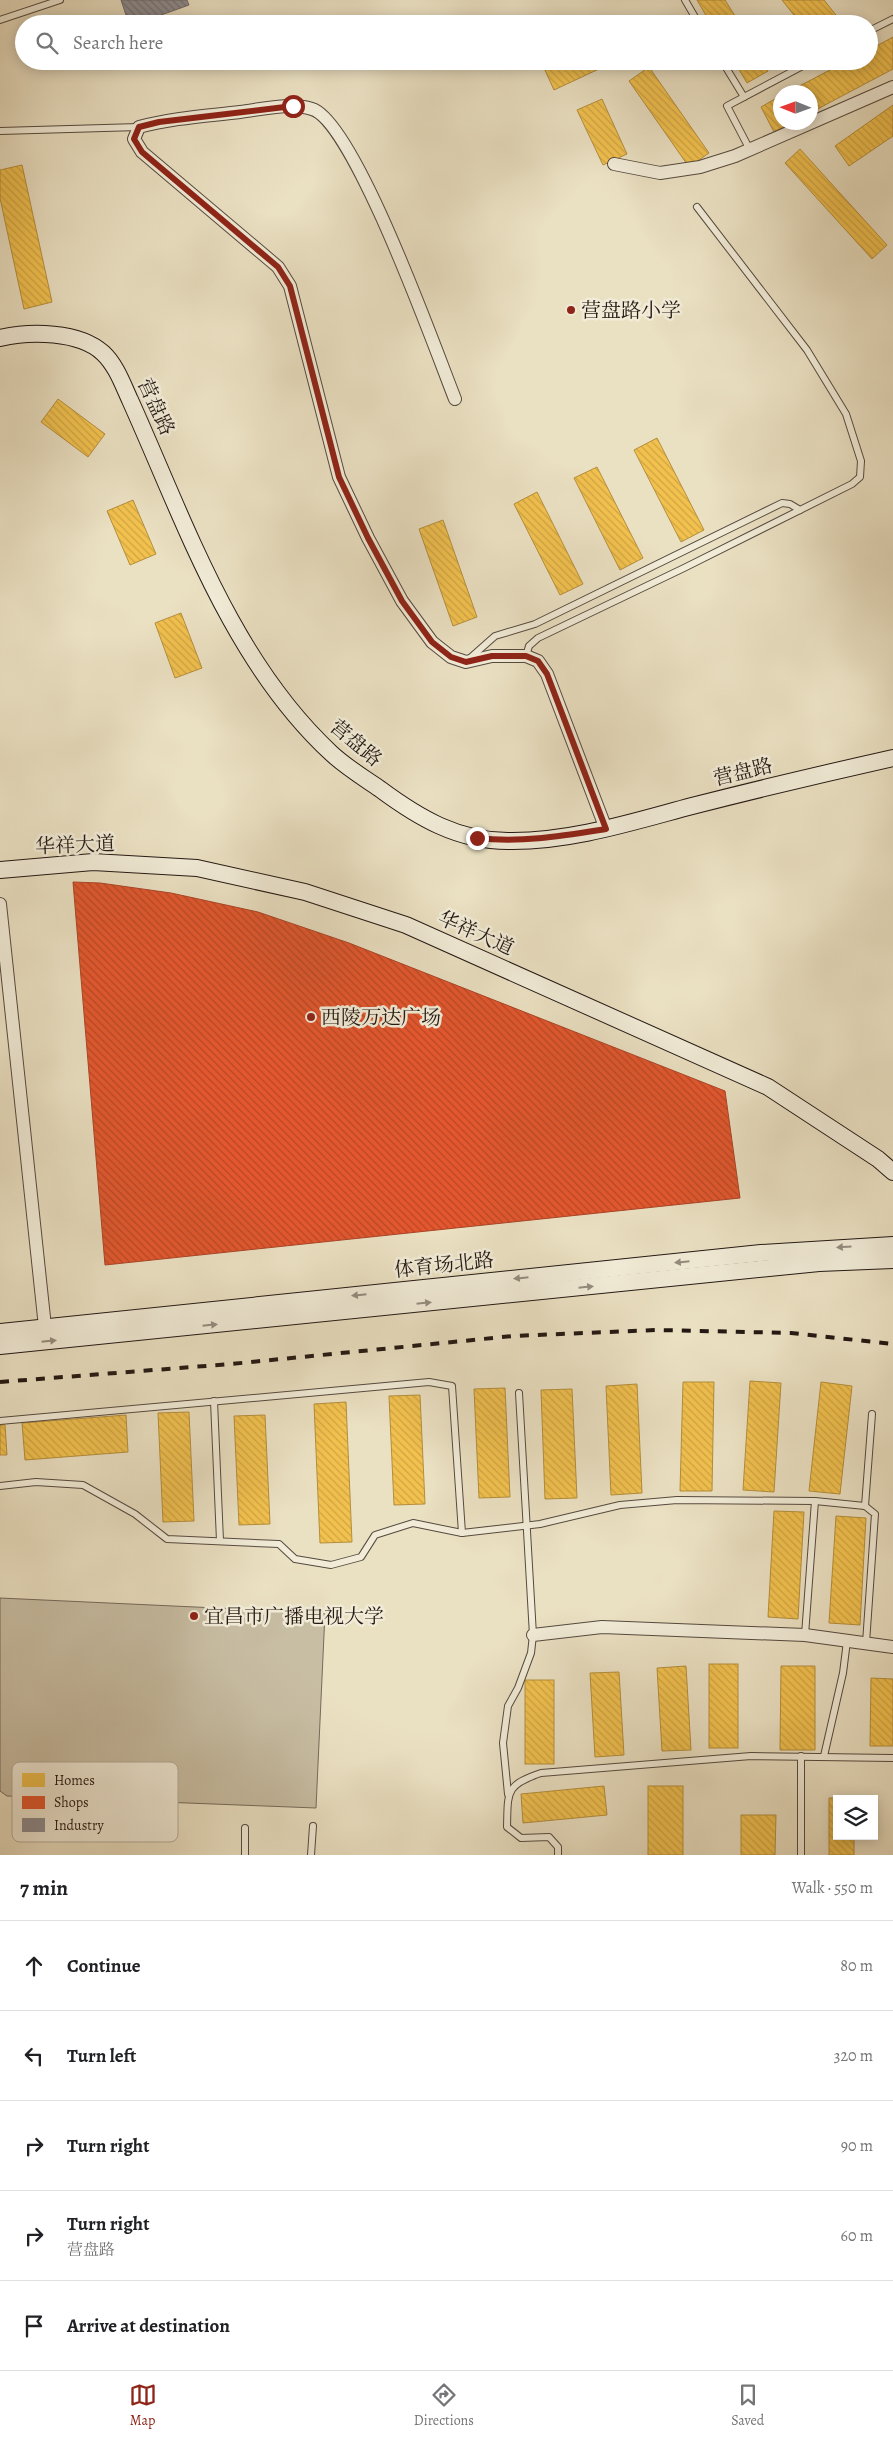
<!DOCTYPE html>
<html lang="en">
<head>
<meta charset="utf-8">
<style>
	:root { --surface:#fff; --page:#f6f6f6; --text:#202124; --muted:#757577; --line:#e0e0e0; --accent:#8f2418 }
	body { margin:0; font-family:Alegreya,"Noto Serif SC",serif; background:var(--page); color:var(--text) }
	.controls { position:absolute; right:15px; bottom:15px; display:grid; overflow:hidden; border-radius:0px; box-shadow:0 2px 12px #0003 }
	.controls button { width:45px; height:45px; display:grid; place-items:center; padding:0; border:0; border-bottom:1px solid var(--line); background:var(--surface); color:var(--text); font:25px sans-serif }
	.compass { position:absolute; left:773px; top:85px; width:45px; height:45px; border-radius:50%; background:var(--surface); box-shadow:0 2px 12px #0003; rotate:271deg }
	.stop { position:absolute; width:15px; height:15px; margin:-11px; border:4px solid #8f2418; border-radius:50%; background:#fff }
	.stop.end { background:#8f2418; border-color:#fff; box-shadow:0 1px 5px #0008 }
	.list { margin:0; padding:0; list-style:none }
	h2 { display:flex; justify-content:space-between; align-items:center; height:65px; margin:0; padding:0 20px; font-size:21px }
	h2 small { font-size:16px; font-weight:400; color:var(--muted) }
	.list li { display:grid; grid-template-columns:32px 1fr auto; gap:15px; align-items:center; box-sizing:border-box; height:90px; padding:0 20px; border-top:1px solid var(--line) }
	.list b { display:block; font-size:19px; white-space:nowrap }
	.list p { margin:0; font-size:16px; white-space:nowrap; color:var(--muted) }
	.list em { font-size:16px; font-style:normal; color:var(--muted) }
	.icon { flex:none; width:28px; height:28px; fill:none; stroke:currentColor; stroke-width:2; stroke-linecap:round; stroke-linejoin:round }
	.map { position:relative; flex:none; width:893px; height:1855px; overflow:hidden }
	.search { position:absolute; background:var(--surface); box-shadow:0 2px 12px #0003; left:15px; right:15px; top:15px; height:55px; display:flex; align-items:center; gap:12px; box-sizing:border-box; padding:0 18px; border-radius:28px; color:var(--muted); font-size:19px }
	.sheet { height:515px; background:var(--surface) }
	nav { display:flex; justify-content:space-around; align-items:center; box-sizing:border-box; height:70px; border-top:1px solid var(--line); background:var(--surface); font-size:14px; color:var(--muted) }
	nav a { display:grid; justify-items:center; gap:2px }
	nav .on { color:var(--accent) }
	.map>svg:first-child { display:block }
</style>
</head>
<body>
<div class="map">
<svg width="893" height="1855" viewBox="0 0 893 1855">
	<defs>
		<pattern id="homes-back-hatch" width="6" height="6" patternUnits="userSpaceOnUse" patternTransform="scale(1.25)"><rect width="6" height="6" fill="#f2c14e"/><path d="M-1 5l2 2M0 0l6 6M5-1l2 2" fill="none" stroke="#cfa543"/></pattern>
		<pattern id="shops-back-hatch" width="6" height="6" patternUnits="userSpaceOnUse" patternTransform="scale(1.25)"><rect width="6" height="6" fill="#e4572e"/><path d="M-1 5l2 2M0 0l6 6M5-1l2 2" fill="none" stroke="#b84726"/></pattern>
		<pattern id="industry-back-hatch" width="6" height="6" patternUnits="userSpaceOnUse" patternTransform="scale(1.25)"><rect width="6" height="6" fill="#8d8d92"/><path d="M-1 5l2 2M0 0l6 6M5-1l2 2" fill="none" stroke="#737276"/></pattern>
	</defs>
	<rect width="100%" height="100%" fill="#eae0c2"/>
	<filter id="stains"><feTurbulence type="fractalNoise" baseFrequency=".004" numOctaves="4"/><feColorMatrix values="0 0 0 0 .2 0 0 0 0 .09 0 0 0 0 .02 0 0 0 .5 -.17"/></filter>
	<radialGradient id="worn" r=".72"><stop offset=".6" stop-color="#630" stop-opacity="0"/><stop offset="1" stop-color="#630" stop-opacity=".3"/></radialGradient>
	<polygon fill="#c8bea4" stroke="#766b5c" points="0,1598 325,1613 316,1808 7,1796 0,1791"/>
	<g fill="url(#homes-back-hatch)" stroke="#b48e3c">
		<polygon points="697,0 725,0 740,24 711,24"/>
		<polygon points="782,0 824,0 843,24 801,24"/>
		<polygon points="893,37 893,69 810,113 810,92 788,92 847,61 869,61 869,50"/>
		<polygon points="558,61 616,61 554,90 544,68"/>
		<polygon points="734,61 762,61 768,71 747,83"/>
		<polygon points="649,67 709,153 689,167 629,81"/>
		<polygon points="780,96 780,122 792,122 774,132 761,107"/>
		<polygon points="602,99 627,154 603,165 577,110"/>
		<polygon points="893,105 893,136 849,166 835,146"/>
		<polygon points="800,149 887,245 872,259 785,163"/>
		<polygon points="22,165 52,302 24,309 0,198 0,170"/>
		<polygon points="58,399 105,434 88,457 41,422"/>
		<polygon points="657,438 704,530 681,542 634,450"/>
		<polygon points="597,467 643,558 620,570 574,478"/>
		<polygon points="537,492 583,584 560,595 514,504"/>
		<polygon points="133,500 156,554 130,565 107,511"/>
		<polygon points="443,520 477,617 453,626 419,529"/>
		<polygon points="181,613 202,668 175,678 155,623"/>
		<polygon points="750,1381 781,1383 774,1492 743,1490"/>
		<polygon points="683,1382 714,1382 712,1491 680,1491"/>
		<polygon points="821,1382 852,1386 840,1494 809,1491"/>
		<polygon points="637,1384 642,1493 611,1495 606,1386"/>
		<polygon points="505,1388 510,1497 479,1498 474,1389"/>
		<polygon points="572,1389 577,1498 545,1499 541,1390"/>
		<polygon points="420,1395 425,1504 394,1505 389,1396"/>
		<polygon points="346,1402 352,1542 320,1543 314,1404"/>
		<polygon points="189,1412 194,1521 163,1522 158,1413"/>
		<polygon points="126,1415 128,1452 25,1460 22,1423"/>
		<polygon points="265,1415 270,1524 239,1525 234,1416"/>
		<polygon points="0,1425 5,1425 7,1455 0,1455"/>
		<polygon points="774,1511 804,1512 798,1619 768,1617"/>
		<polygon points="836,1516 866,1518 860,1625 829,1623"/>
		<rect x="709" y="1664" width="29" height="84"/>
		<polygon points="686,1666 691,1750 662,1751 657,1668"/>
		<polygon points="781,1666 815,1666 815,1750 780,1750"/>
		<polygon points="619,1672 624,1755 595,1757 590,1673"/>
		<polygon points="871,1678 893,1679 893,1746 870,1746"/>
		<rect x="525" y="1680" width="29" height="84"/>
		<polygon points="604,1786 607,1815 523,1823 521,1794"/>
		<rect x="648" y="1786" width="35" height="69"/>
		<polygon points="829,1798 853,1798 837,1799 837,1836 854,1836 854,1855 829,1855"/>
		<polygon points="741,1815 776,1815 775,1855 741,1855"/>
	</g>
	<polygon fill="url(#shops-back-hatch)" stroke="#aa4426" points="73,882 100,883 171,893 258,912 349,943 725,1091 740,1198 105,1265"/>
	<polygon fill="url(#industry-back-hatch)" stroke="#6d6a6c" points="121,0 187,0 189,5 136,24 129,24"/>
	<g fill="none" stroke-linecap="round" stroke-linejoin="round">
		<defs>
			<g id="lane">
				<polyline points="685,0 699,24"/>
				<polyline points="0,20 60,0"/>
				<polyline points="869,31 893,19"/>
				<polyline points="722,61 744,97"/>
				<polyline points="0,131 139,127"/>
				<polyline points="750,150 727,106 812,61"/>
				<polyline points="526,656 529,646 538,638 684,568 852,484 860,477 861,461 846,414 807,350 697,207"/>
				<polyline points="469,659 495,636 535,624 782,503 790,504 800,510"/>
				<polyline points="214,1401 220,1541"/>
				<polyline points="0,1421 429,1382 452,1386 462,1533"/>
				<polyline points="0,1486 36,1482 83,1485 135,1514 167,1539 279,1544 295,1559 331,1565 361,1557 375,1535 413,1523 462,1533 540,1524 620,1505 677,1500 815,1501 865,1506 875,1514 866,1643"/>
				<polyline points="865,1506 872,1414"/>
				<polyline points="805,1635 815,1501"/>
				<polyline points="824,1756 843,1673 847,1641"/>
				<polyline points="508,1794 503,1743 508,1706 518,1688 531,1653 533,1635 519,1393"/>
				<polyline points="245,1855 245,1828"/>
				<polyline points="311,1855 313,1826"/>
				<path d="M 558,1855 L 558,1847 L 549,1837 L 521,1838 L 507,1827 C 508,1792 505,1785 541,1773 L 751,1756 L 893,1758"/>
				<polyline points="801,1855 801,1756"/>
			</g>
			<g id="street">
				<polyline points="614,164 660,173 700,167 735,156 893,87"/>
				<path d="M 455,399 C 436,351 354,121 312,109 C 290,102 263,109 240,112 C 206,116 172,118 139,127 L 134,139 L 142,152 L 278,267 L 290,286 L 339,477 L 368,538 L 402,601 L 432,642 L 451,657 L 466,662 L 492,656 L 526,656 L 538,661 L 547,674 L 606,829"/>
				<polyline points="0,904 45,1327"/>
				<polyline points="533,1635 602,1627 805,1635 893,1647"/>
			</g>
			<g id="secondary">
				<path d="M 0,338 C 30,331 79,331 103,353 C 116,365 123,385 130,400 C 185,522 231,660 331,753 C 346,767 364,778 380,789 C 419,818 458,841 508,841 C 570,842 632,822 692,806 C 759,789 826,773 893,758"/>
				<polyline points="0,870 93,862 197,868 305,892 406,925 768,1087 878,1159 893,1172"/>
				<polyline points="0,1332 761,1253 893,1245"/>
				<polyline points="0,1346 819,1263 893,1260"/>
			</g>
		</defs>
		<use href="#lane" stroke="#554a3f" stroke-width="8"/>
		<use href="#street" stroke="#554a3f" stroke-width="14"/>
		<use href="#secondary" stroke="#231813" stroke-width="18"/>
		<use href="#lane" stroke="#f1ebd7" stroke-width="6"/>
		<use href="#street" stroke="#f1ebd7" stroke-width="12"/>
		<use href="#secondary" stroke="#f1ebd7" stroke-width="16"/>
		<polyline stroke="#231813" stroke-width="4" stroke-dasharray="9 9" stroke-linecap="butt" points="0,1382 231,1364 513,1336 656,1330 791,1333 893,1344"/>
	</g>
	<defs><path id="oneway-solid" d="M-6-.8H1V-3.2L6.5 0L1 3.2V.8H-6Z" transform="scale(1.25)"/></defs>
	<g fill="#948c7f">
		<use href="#oneway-solid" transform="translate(844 1247) rotate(177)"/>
		<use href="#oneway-solid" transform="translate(682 1262) rotate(174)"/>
		<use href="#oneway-solid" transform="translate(521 1278) rotate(174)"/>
		<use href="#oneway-solid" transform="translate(586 1287) rotate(-6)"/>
		<use href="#oneway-solid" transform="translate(359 1295) rotate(174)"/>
		<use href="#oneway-solid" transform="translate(424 1303) rotate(-6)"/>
		<use href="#oneway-solid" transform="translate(210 1325) rotate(-6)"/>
		<use href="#oneway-solid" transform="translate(49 1341) rotate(-6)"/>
	</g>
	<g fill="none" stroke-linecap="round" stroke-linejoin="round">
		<path stroke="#8f2418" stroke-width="6" d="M 293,106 L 159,122 L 139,127 L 134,139 L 142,152 L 278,267 L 290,286 L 339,477 L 368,538 L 402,601 L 432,642 L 451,657 L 466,662 L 492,656 L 526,656 L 538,661 L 547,674 L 606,829 C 562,836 522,843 477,838"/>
	</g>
	<g fill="#8f2418" stroke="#f1ebd7" stroke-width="2">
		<circle cx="571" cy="310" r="5"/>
		<circle cx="311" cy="1017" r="5"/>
		<circle cx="194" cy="1616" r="5"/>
	</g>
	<g text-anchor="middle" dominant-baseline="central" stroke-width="5" stroke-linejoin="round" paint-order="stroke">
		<g font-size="20" fill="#231813" stroke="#f1ebd7" text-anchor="start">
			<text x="581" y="310">营盘路小学</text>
			<text x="321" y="1017">西陵万达广场</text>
			<text x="204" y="1616">宜昌市广播电视大学</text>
		</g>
		<g font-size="20" fill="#231813" stroke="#f1ebd7">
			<text transform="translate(156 407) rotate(65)">营盘路</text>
			<text transform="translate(356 743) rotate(40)">营盘路</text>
			<text transform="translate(743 772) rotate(-14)">营盘路</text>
			<text transform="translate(75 845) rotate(-2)">华祥大道</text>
			<text transform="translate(476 933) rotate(24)">华祥大道</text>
			<text transform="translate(444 1265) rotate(-6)">体育场北路</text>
		</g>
	</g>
	<rect x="12" y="1762" width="166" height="80" rx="8" fill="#f1ebd7" stroke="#b3ac9c" stroke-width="1"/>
	<rect x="22" y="1773" width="23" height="14" fill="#f2c14e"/>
	<rect x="22" y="1796" width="23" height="13" fill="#e4572e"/>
	<rect x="22" y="1818" width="23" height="14" fill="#8d8d92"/>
	<g font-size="14" fill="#231813">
		<text x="54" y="1785">Homes</text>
		<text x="54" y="1807">Shops</text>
		<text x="54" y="1830">Industry</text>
	</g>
	<rect width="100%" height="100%" filter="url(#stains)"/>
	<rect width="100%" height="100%" fill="url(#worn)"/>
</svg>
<div class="controls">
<button><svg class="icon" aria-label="layers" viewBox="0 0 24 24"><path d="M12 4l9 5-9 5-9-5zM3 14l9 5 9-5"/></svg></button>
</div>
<svg class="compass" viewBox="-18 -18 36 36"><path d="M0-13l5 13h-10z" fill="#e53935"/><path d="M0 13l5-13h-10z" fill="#757577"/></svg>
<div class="stop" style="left:293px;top:106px"></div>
<div class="stop end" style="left:477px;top:838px"></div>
<div class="search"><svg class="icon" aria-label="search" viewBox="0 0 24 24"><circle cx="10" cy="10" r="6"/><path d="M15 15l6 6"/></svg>Search here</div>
</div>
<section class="sheet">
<h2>7 min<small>Walk · 550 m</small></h2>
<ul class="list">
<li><svg class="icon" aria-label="ahead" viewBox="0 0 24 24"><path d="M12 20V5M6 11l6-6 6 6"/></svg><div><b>Continue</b></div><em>80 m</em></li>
<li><svg class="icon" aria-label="left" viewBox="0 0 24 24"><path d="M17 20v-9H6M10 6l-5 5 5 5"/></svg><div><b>Turn left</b></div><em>320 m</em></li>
<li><svg class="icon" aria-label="right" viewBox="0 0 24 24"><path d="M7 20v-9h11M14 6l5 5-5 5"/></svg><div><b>Turn right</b></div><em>90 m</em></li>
<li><svg class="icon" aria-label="right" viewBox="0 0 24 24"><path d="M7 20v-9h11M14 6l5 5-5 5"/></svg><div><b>Turn right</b><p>营盘路</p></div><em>60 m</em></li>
<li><svg class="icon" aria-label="arrive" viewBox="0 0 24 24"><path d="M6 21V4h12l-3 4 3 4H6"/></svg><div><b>Arrive at destination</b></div></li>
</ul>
</section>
<nav>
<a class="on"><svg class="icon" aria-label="map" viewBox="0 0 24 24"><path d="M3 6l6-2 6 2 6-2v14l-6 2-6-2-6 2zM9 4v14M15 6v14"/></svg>Map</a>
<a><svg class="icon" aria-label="directions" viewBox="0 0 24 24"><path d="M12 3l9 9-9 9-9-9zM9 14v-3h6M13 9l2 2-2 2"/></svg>Directions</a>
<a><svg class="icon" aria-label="saved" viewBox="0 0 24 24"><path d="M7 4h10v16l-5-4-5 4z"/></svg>Saved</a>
</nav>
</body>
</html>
